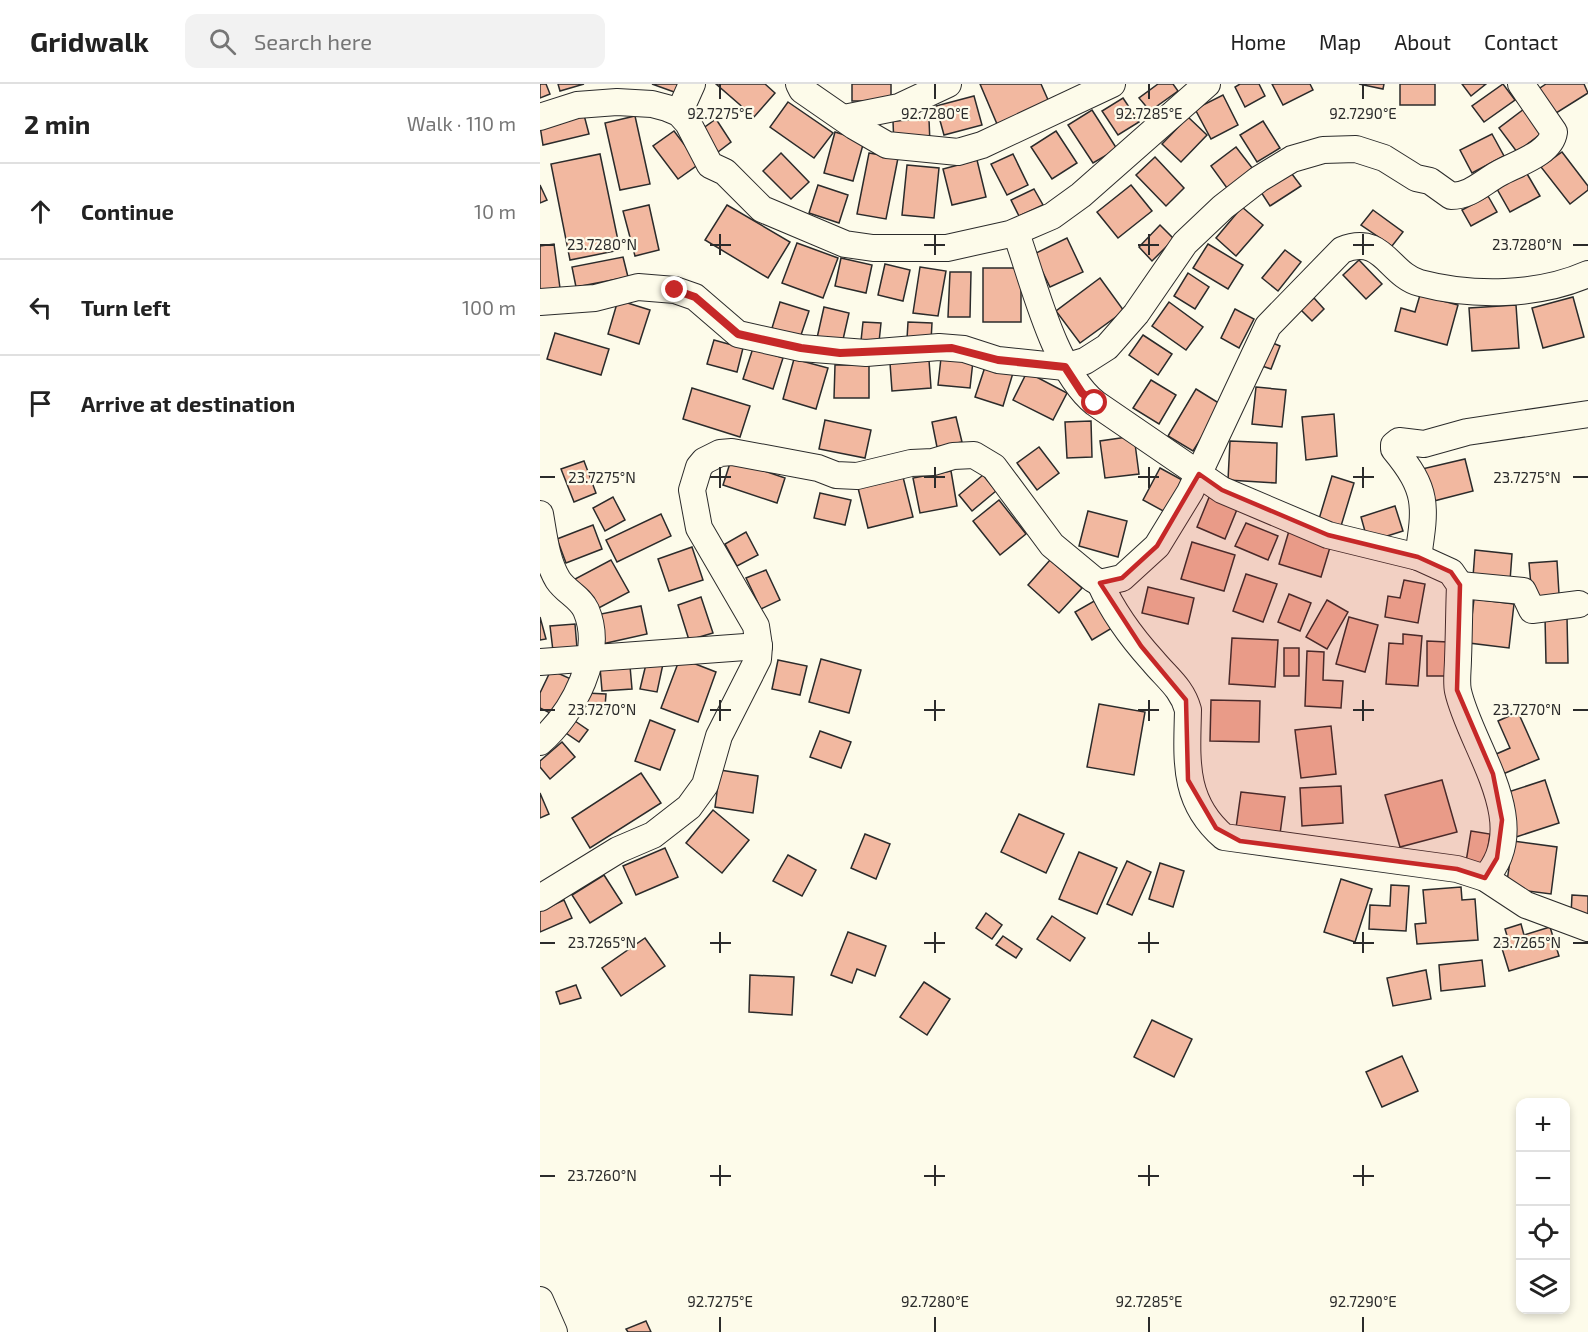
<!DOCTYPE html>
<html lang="en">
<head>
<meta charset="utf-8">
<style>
	:root { --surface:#fff; --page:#f2f2f2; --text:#222; --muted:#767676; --line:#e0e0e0 }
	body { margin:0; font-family:"Exo 2",sans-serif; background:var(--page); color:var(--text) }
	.controls { position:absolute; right:18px; bottom:18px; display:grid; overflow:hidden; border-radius:12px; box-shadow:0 3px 9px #0003 }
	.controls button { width:54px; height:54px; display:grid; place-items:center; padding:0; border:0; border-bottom:2px solid var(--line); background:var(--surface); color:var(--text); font:30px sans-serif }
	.stop { position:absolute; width:18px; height:18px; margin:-14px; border:4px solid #c62828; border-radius:50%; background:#fff }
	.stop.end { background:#c62828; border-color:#fff; box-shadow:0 2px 6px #0008 }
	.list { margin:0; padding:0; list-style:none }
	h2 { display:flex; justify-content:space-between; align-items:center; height:78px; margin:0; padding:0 24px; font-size:26px }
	h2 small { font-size:20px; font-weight:400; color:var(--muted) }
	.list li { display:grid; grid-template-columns:39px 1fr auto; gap:18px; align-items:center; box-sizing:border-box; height:96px; padding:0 24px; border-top:2px solid var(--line) }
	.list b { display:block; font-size:22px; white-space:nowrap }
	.list em { font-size:20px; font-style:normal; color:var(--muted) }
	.icon { flex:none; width:33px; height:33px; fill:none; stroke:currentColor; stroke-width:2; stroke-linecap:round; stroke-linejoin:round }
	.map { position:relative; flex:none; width:1048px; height:1248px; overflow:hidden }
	header { display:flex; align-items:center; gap:36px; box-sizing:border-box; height:84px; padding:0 30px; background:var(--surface); border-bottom:2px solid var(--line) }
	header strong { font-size:28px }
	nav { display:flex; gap:33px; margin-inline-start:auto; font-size:21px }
	.search { width:420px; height:54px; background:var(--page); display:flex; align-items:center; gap:15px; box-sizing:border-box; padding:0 21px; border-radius:12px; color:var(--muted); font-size:22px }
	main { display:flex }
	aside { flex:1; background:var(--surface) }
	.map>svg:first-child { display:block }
</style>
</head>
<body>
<header>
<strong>Gridwalk</strong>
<div class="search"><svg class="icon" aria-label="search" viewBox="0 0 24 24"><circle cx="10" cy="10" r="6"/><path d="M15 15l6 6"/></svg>Search here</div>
<nav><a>Home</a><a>Map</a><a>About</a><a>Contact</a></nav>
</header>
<main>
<aside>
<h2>2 min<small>Walk · 110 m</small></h2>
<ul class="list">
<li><svg class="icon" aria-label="ahead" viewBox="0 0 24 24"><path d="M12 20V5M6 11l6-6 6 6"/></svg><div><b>Continue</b></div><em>10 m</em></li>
<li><svg class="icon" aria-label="left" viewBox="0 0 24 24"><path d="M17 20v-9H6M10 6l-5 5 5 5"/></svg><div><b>Turn left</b></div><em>100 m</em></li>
<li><svg class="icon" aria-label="arrive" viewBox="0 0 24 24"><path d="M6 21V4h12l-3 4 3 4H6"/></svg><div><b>Arrive at destination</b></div></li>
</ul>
</aside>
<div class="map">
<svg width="1048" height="1248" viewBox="0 0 1048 1248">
	<rect width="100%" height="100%" fill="#fdfbea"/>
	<g fill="#f2b8a0" stroke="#2b2b2b" stroke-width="1.5">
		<polygon points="0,0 6,0 10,10 0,14"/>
		<polygon points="18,0 44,0 20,7"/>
		<polygon points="112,0 140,0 137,9"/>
		<polygon points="176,0 225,0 235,9 214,33"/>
		<rect x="312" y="0" width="39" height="17"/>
		<polygon points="440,0 501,0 509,18 457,40"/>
		<polygon points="618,0 633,0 638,7 610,27 599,14"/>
		<polygon points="700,0 719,0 725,12 705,23 695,3"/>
		<polygon points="732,0 770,0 773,6 743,21"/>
		<polygon points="819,0 844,0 843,5"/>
		<rect x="860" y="0" width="35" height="21"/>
		<polygon points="922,0 946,0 931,12"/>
		<polygon points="963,0 975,16 944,38 932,22"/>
		<polygon points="1006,0 1044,0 1048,9 1013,31 997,6"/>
		<polygon points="683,11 698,41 671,55 655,25"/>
		<polygon points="434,12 442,41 404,51 396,22"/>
		<polygon points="583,14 599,38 578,51 562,27"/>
		<polygon points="248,18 293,49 274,74 230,43"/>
		<polygon points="984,25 1002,49 977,68 959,44"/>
		<polygon points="552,26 577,65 553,79 528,41"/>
		<polygon points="44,31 49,50 3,61 0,42"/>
		<polygon points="95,32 110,100 80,106 65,39"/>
		<polygon points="648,33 667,51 641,78 622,60"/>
		<polygon points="176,35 191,58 178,68 162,45"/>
		<polygon points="389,35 390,60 354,62 353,37"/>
		<polygon points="723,37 740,64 717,78 700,51"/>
		<polygon points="134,47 159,80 138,95 113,62"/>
		<polygon points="516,47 537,79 512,95 491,63"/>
		<polygon points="295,48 324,57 313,97 284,89"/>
		<polygon points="952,50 964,72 932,89 920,66"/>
		<polygon points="696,63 713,85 687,104 671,82"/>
		<polygon points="1022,68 1048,102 1048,106 1030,120 1001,83"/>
		<polygon points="241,69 269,98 251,115 223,87"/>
		<polygon points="329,69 358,74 346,135 317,130"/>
		<polygon points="60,70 80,166 30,176 11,80"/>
		<polygon points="473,70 488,101 467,111 451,80"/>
		<polygon points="615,73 644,104 626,122 596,91"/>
		<polygon points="437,76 446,113 412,121 403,85"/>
		<polygon points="367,81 399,84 394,134 362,131"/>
		<polygon points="749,86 761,102 730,122 719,105"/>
		<polygon points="986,88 1000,112 970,128 957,105"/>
		<polygon points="0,101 7,116 0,119"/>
		<polygon points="278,101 308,111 299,139 269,129"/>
		<polygon points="591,101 612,127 578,154 557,128"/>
		<polygon points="494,105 503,121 479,132 471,116"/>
		<polygon points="948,112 957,128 931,142 922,126"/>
		<polygon points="109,121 119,166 95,172 83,127"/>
		<polygon points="187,121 250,158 228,194 165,156"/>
		<polygon points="702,123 723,141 696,172 676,154"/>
		<polygon points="833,126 863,148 852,162 821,141"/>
		<polygon points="620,141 634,155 612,177 599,163"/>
		<polygon points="527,154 543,188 510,203 494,170"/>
		<polygon points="257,159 298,174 283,214 242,199"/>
		<polygon points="14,160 20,204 0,207 0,162"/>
		<polygon points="668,160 703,181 688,205 653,184"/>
		<polygon points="745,166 761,178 738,207 722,194"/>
		<polygon points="83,173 88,193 36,203 32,183"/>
		<polygon points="301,174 332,181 326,209 295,202"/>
		<polygon points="819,176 842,200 826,215 803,191"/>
		<polygon points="345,180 370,186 363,217 338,211"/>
		<polygon points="380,183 406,187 398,232 373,229"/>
		<rect x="443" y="184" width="38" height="54"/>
		<polygon points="410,188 431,188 430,233 408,233"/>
		<polygon points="648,189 669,203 655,225 634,212"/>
		<polygon points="560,194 584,227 540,259 516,227"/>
		<polygon points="880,211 918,221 907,261 855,247 861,224 875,228"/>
		<polygon points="1033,213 1044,253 1003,264 992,224"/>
		<polygon points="774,214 784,225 772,237 761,226"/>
		<polygon points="78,216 110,226 99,260 68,250"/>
		<polygon points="240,218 269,227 260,254 232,244"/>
		<polygon points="629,218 663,243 646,266 612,242"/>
		<polygon points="976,221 979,264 932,267 929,224"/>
		<polygon points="284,223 309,229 302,260 277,254"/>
		<polygon points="695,225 714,235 699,264 681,254"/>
		<polygon points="323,238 341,239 339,258 321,257"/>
		<polygon points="368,238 392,239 391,257 367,255"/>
		<polygon points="15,249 69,265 61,291 7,275"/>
		<polygon points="603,251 632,270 618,291 589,271"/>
		<polygon points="174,256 203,264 197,288 167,280"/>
		<polygon points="728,257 740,262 731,285 719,281"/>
		<polygon points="213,264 243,274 233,305 203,295"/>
		<polygon points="401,274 433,277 430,304 398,301"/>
		<polygon points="254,275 288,284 276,325 243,315"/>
		<polygon points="389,276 391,304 352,307 350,279"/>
		<polygon points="446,280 473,289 463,322 435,313"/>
		<polygon points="295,281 329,281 329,314 294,314"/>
		<polygon points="487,288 527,309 513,336 473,316"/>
		<polygon points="611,296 636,311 619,340 593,324"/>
		<polygon points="716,303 746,306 742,343 712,340"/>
		<polygon points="152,304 210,322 200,353 143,335"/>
		<polygon points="656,305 682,321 653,367 628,352"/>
		<polygon points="794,330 797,372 766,376 762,333"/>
		<polygon points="416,333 422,358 397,363 392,338"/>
		<polygon points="285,336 331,346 325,374 279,365"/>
		<polygon points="551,337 552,373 527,374 525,338"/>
		<polygon points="594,352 599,390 565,394 560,357"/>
		<polygon points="690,357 737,359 736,399 688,396"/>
		<polygon points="499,363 519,389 497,406 477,379"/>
		<polygon points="925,375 933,407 890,418 882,385"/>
		<polygon points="191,376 245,394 237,419 183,401"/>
		<polygon points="44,377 56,409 34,418 21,385"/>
		<polygon points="620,384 644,397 627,429 603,416"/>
		<polygon points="411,387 417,422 380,429 373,394"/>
		<polygon points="443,391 456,407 432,427 419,411"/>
		<polygon points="792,392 814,399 801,442 779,435"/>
		<polygon points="363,393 373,433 328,444 318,404"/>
		<polygon points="280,409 311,416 305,441 274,434"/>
		<polygon points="670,411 698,423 685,455 657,443"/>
		<polygon points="73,413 85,436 65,447 53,424"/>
		<polygon points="459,416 486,450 460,471 433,437"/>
		<polygon points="855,422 863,447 828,458 821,433"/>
		<polygon points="548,427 587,437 578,473 539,462"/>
		<polygon points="121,430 131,452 77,478 66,456"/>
		<polygon points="706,439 738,452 728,476 695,462"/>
		<polygon points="53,441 62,465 26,479 17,455"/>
		<polygon points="749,447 791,460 781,493 739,480"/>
		<polygon points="206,448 218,471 197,482 185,460"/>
		<polygon points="652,458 695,471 684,507 641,495"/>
		<polygon points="152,463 163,496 129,507 118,475"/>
		<polygon points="935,466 972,470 970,497 933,493"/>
		<polygon points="71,476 89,508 53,527 35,495"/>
		<polygon points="510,476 542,504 519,529 488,501"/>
		<polygon points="1017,477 1019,510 992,513 989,479"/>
		<polygon points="226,486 240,516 221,525 206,494"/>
		<polygon points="706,490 737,500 723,538 693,527"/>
		<polygon points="864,496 885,500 878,539 845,533 848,512 860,514"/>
		<polygon points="608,503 654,514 648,540 602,529"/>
		<polygon points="749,510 771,519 760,547 738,538"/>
		<polygon points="161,513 173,549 149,556 138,521"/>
		<polygon points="934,515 974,520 969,564 929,559"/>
		<polygon points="556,516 572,544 552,556 535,528"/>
		<polygon points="787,516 808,528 787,565 766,553"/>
		<polygon points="101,522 107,550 62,560 56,531"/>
		<polygon points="0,533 6,555 0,556"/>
		<polygon points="809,533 838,541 825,588 796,580"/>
		<polygon points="1005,533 1027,533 1028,579 1006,579"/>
		<polygon points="35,540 37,564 13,567 10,542"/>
		<polygon points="863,550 882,552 878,602 846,600 849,559 863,560"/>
		<polygon points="692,554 738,556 735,603 689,600"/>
		<polygon points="887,557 908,558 908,592 887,592"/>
		<rect x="744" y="564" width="15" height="28"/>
		<polygon points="767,567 784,568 783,596 803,597 801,624 765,622"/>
		<polygon points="140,574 176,588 158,638 121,624"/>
		<polygon points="281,575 321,586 309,629 269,618"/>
		<polygon points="107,576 123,580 117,608 100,605"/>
		<polygon points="238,576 267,582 260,611 232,605"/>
		<polygon points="90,582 92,605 62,607 60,583"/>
		<polygon points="11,586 31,595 14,631 0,624 0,609"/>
		<polygon points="46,609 66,610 65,623 45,622"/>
		<polygon points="671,616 720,617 719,658 670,657"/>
		<polygon points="559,620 605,628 594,691 547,683"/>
		<polygon points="978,628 999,675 963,690 954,671 970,664 958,637"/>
		<polygon points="32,635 48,646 39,658 23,647"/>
		<polygon points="110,636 135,646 120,686 95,677"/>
		<polygon points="791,642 796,690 761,694 755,646"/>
		<polygon points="280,647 311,658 301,684 270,673"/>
		<polygon points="22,658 35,673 10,695 0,683 0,677"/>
		<polygon points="180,686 218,692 213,729 175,723"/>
		<polygon points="101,689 121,719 50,764 32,734"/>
		<polygon points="902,696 917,748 860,763 845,711"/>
		<polygon points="1005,696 1019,739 976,753 962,710"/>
		<polygon points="801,702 803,739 762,742 760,704"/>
		<polygon points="701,708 745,713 740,750 696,744"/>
		<polygon points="0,709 9,730 0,734"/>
		<polygon points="173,726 209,756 182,789 146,759"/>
		<polygon points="479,730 524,750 506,789 461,768"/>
		<polygon points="931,747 950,750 945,782 926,778"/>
		<polygon points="325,750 350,760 336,795 311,784"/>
		<polygon points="973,757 1017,763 1011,810 966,804"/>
		<polygon points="125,764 138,793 96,811 83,782"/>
		<polygon points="539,768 577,784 557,830 519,815"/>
		<polygon points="248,771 276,786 262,812 233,797"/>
		<polygon points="587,777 611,788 592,831 567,820"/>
		<polygon points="620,779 644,787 633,823 609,815"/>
		<polygon points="64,791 82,819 50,839 32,811"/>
		<polygon points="801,795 832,805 815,858 784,848"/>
		<polygon points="851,801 869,802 866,847 829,845 830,821 850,822"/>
		<polygon points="921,803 922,816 935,815 938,856 877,860 875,840 886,839 883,806"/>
		<polygon points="1032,811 1048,812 1048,832 1031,831"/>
		<polygon points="24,816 32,834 0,848 0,827"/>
		<polygon points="446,829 462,841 452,855 436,844"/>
		<polygon points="512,832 545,854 530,877 497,855"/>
		<polygon points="981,840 984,851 1010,843 1019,872 969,887 960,858 968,855 965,845"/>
		<polygon points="308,848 346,862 335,892 317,885 312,899 291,891"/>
		<polygon points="463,852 482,865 476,874 456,861"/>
		<polygon points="105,854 125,882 81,912 62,884"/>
		<polygon points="942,876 945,902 901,907 899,881"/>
		<polygon points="886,886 891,915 853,922 847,894"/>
		<polygon points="210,891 254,893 252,931 209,928"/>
		<polygon points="384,898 410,915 387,951 360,933"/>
		<polygon points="36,901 41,914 20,920 16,908"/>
		<polygon points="612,936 652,955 634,993 594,973"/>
		<polygon points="862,972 878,1007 842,1023 826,988"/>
		<polygon points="106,1237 111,1248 88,1248 86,1245"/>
	</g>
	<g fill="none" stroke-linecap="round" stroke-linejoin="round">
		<defs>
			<g id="minor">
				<polyline points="259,0 262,6 314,42 347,61 418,68 442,61 572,0"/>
				<polyline points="139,29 152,0"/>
				<polyline points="0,33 37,21 77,18 112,20 127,24 139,29 148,39 170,81 185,88 222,125 305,160 333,164 407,164 470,150 512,132 541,111 667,0"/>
				<polyline points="304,34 359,23 408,0"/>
				<path d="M 476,149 C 494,199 514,286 555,319 L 682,406 L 788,451 L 878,473 L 911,488 L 920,501 C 919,526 919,550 918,575 C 918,585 916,598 918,607 C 930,662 995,740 945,794"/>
				<path d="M 0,218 L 55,214 L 98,203 L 135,206 L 155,213 L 198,250 L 261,264 L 326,269 L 399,263 L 424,265 L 458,276 L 525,283 L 545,277 L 567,263 L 596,230 L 645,159 L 683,123 L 719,95 L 752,75 L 783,66 L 816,65 L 844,74 L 876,94 L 890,97 L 911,112 C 930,112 942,99 958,90 C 975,80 1011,70 1014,48 L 981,0"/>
				<path d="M 0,430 C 4,452 6,476 18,496 C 26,508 40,513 46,526 C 65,570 33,629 0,658"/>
				<path d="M 878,473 C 886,421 888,406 854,365 L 854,361 L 859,357 L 884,360 L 927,348 L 1048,330"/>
				<path d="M 560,499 C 572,526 593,555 613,577 C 627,594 642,604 648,626 C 647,675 642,717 684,753 L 917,785 L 945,794 L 986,821 L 1048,844"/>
				<polyline points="920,501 983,507 992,526 1039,520"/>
				<polyline points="0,578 219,562"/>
				<path d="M 0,814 L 78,766 L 113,751 L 149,723 L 165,701 L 179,652 L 218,575 L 219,562 L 216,542 L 159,444 L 152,406 L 159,383 L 164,377 L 180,369 L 192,368 L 278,384 L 296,391 L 317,392 L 371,379 L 393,378 L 413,372 L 434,371 L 454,383 L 512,461 L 553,495 L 560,499 L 582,494 L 617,462 L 650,408 L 728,242 L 802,166 C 843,149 849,191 880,199 C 933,213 998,212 1048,190"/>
				<polyline points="0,1216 14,1248"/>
			</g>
		</defs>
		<use href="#minor" stroke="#2b2b2b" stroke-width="28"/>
		<use href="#minor" stroke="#fdfbea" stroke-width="26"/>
	</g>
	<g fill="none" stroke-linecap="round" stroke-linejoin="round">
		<polyline stroke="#c62828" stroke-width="8" points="135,206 155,213 198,250 261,264 300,269 412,264 458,276 525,283 542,309 555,319"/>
	</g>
	<path fill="#c62828" fill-opacity="0.2" stroke="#c62828" stroke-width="4.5" stroke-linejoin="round" d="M 659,390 L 682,406 L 788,451 L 878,473 L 911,488 L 920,501 L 917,606 L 953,690 L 962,736 L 957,774 L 945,794 L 917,785 L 700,757 L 676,744 L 648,696 L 646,616 L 601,562 L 560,499 L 582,494 L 617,462 Z"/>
	<path fill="none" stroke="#2b2b2b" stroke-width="2" d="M 180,0 L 180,15M 395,0 L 395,15M 609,0 L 609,15M 823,0 L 823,15M 180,150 L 180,171M 395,150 L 395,171M 609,150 L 609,171M 823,150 L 823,171M 0,161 L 15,161M 170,161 L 191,161M 384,161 L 405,161M 598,161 L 619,161M 813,161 L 834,161M 1033,161 L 1048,161M 180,383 L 180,404M 395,383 L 395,404M 609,383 L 609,404M 823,383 L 823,404M 0,393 L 15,393M 170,393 L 191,393M 384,393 L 405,393M 598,393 L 619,393M 813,393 L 834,393M 1033,393 L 1048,393M 180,616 L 180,637M 395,616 L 395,637M 609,616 L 609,637M 823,616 L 823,637M 0,626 L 15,626M 170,626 L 191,626M 384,626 L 405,626M 598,626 L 619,626M 813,626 L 834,626M 1033,626 L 1048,626M 180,848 L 180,869M 395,848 L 395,869M 609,848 L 609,869M 823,848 L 823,869M 0,859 L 15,859M 170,859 L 191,859M 384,859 L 405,859M 598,859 L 619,859M 813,859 L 834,859M 1033,859 L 1048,859M 180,1081 L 180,1102M 395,1081 L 395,1102M 609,1081 L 609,1102M 823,1081 L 823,1102M 0,1092 L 15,1092M 170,1092 L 191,1092M 384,1092 L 405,1092M 598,1092 L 619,1092M 813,1092 L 834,1092M 180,1233 L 180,1248M 395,1233 L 395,1248M 609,1233 L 609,1248M 823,1233 L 823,1248"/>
	<g font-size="15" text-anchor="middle" fill="#2b2b2b" stroke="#fdfbea" stroke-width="4.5" stroke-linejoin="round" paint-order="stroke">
		<text x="180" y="35">92.7275°E</text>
		<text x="395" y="35">92.7280°E</text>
		<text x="609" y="35">92.7285°E</text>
		<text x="823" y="35">92.7290°E</text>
		<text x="62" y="166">23.7280°N</text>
		<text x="987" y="166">23.7280°N</text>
		<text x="62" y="399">23.7275°N</text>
		<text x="987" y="399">23.7275°N</text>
		<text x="62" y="631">23.7270°N</text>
		<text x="987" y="631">23.7270°N</text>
		<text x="62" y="864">23.7265°N</text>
		<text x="987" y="864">23.7265°N</text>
		<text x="62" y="1097">23.7260°N</text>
		<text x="180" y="1223">92.7275°E</text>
		<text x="395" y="1223">92.7280°E</text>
		<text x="609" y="1223">92.7285°E</text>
		<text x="823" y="1223">92.7290°E</text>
	</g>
</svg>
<div class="controls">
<button>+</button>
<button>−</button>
<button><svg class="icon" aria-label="locate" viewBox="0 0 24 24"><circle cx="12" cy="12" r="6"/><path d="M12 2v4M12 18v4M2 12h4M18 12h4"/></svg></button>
<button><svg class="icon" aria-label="layers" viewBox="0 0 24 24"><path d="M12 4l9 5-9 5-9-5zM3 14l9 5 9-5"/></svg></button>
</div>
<div class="stop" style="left:555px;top:319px"></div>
<div class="stop end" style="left:135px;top:206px"></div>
</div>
</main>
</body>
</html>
